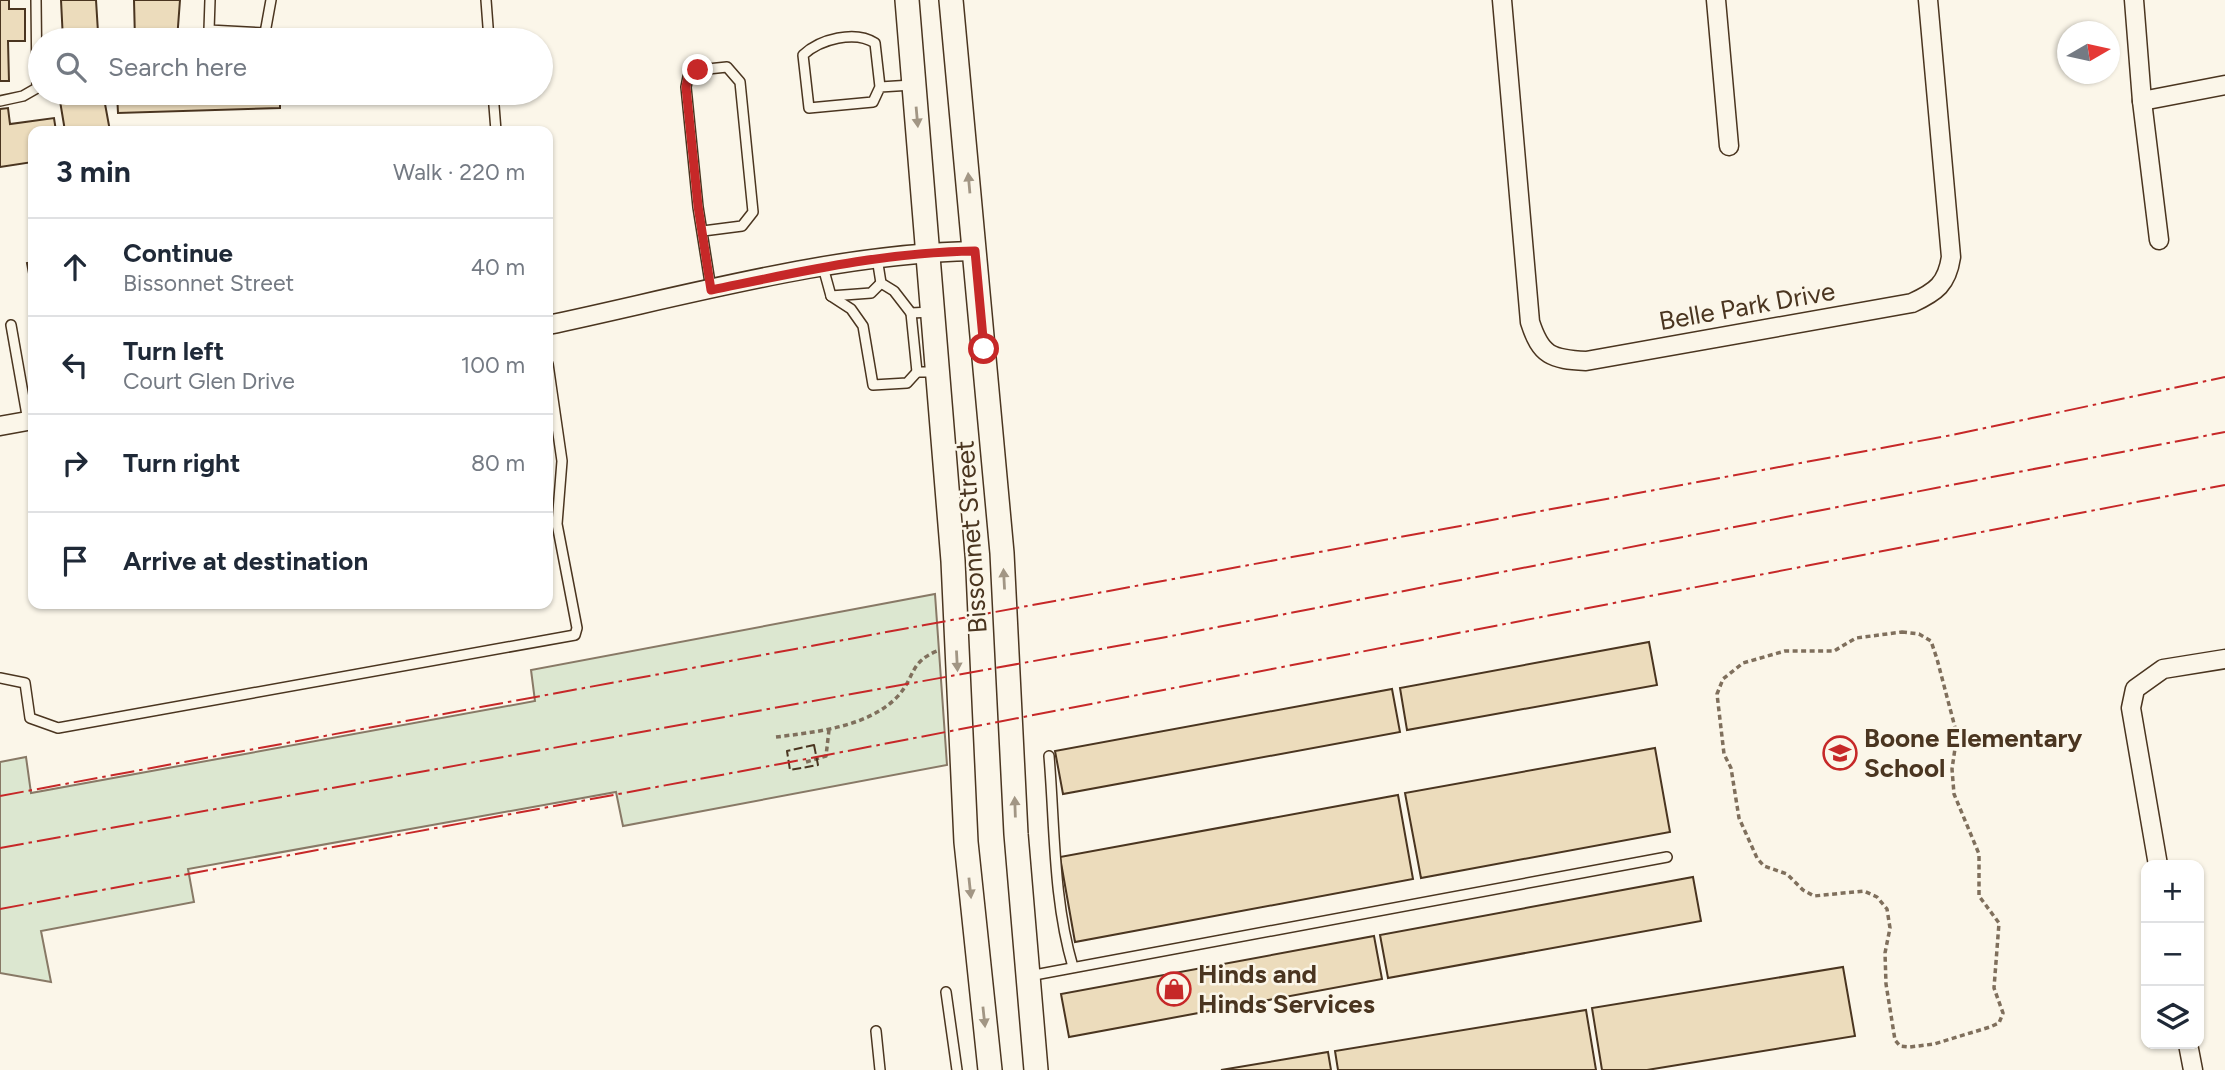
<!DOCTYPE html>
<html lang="en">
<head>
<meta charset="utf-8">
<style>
	:root { --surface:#fff; --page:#f2f2f3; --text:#1f2937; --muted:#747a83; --line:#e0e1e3 }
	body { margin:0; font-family:Figtree,sans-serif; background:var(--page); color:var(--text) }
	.controls { position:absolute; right:21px; bottom:21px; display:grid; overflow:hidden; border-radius:14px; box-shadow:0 2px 5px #0004 }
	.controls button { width:63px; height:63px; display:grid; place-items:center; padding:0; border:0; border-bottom:2px solid var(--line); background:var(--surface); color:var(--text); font:35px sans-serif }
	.compass { position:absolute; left:2057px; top:21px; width:63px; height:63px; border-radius:50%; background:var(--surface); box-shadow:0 2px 5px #0004; rotate:81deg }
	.stop { position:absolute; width:21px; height:21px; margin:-16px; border:5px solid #c62828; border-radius:50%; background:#fff }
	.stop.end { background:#c62828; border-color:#fff; box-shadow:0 2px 7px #0008 }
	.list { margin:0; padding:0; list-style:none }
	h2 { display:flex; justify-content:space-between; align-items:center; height:91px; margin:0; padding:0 28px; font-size:30px }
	h2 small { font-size:23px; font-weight:400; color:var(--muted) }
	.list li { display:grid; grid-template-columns:46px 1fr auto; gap:21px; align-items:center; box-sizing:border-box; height:98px; padding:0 28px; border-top:2px solid var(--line) }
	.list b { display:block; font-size:26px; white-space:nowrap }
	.list p { margin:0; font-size:23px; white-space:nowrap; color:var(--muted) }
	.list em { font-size:23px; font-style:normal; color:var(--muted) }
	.icon { flex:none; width:38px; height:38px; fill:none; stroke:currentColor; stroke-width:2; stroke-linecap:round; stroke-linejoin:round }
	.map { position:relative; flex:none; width:2225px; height:1070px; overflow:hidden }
	.search { position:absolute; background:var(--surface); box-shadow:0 2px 5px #0004; left:28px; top:28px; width:525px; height:77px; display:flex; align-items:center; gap:18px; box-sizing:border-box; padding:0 24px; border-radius:38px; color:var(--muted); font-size:26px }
	.panel { position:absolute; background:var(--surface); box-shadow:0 2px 5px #0004; left:28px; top:126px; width:525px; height:483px; border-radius:14px }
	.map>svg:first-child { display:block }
</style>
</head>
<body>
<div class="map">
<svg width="2225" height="1070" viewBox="0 0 2225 1070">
	<rect width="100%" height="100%" fill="#fbf6e9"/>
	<polygon fill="#dce7d0" stroke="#887966" stroke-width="2" points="935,594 947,765 623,826 616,792 188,869 194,902 41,931 51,982 0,973 0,762 26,757 31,793 535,701 531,670"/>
	<g fill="#ecdcbc" stroke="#4a3520" stroke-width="2">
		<polygon points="0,0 9,0 9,9 25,9 25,41 8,41 9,81 0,81"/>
		<polygon points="61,0 96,0 98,32 106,32 107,40 63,40"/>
		<polygon points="134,0 180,0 177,40 135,40"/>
		<polygon points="103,93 110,131 65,131 60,101"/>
		<polygon points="117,93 280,93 280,108 118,113"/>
		<polygon points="8,108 10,124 54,118 56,131 33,131 33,162 0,167 0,109"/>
		<polygon points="33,262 33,295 27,263"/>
		<polygon points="1649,642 1657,685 1407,730 1400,688"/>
		<polygon points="1392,689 1400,732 1063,794 1055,751"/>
		<polygon points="1655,748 1670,832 1421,878 1405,793"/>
		<polygon points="1398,795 1413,879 1075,942 1060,857"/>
		<polygon points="1693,877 1701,921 1388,978 1380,935"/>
		<polygon points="1374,936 1382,979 1069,1037 1061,994"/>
		<polygon points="1843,967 1855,1036 1647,1070 1602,1070 1592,1008"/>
		<polygon points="1586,1010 1596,1070 1338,1070 1335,1051"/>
		<polygon points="1328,1052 1331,1070 1221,1070"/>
	</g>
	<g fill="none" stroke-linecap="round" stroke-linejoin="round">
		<defs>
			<g id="lane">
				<polyline points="210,0 209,30 265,33 271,0"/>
				<polyline points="486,0 489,40"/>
				<path d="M 880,87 L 875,43 C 855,30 820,39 803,55 L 809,108 L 873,102 L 880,87 L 912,85"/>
				<polyline points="493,93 496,131"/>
				<polyline points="0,101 23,96 37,88 36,0"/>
				<polyline points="703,231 742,226 753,212 740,82 727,67 698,70 688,77 686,87 698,207 711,289"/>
				<polyline points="877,258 881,283 894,291 911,313 932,312"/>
				<polyline points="823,267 831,296 851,309 863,326 873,385 907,383 917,372"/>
				<polyline points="831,296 871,293 881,283"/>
				<polyline points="911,313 917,372 936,372"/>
				<polyline points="11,325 28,421"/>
				<polyline points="0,678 25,683 30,718 58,728 575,635 577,628 557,524 562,461 548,364"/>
				<path d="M 1049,756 C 1055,827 1053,899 1073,967"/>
				<polyline points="1029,976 1667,857"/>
				<polyline points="946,992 957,1070"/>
				<polyline points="876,1031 880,1070"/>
			</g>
			<g id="street">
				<path d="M 1502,0 L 1530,322 C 1541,356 1551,359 1586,361 L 1912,303 C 1936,292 1947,284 1951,257 L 1928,0"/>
				<polyline points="1716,0 1729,146"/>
				<polyline points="2134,0 2142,101 2159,240"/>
				<polyline points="2142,101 2225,85"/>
				<path d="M 548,325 C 685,296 836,253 975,251"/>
				<polyline points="0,426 33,420"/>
				<polyline points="2158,865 2131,708 2135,689 2163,669 2225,659"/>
				<polyline points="2188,1044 2193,1070"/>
			</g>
			<g id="secondary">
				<polyline points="907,0 953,561 966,842 990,1070"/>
				<polyline points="951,0 1002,553 1016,834 1036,1070"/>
			</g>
		</defs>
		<use href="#lane" stroke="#4a3520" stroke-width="12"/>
		<use href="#street" stroke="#4a3520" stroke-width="21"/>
		<use href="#secondary" stroke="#4a3520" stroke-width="26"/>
		<g stroke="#7f6f5c" stroke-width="3.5" stroke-dasharray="5 3.5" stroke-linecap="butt">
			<polygon points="1902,632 1919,634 1931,641 1937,659 1957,735 1952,769 1954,794 1979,854 1979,896 1999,923 1994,988 2003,1013 1999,1023 1990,1027 1934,1044 1910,1047 1900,1046 1895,1040 1886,984 1885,953 1890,928 1887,909 1877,897 1864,891 1814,896 1803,890 1787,874 1764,866 1757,858 1739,818 1731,768 1724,754 1717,694 1723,679 1743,663 1785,651 1834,651 1856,638"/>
			<path d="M 776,737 C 816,732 870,727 899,695 C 915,676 910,662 937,651"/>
			<polyline points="806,762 826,756 829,730"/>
		</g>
		<use href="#lane" stroke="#fbf6e9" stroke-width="9"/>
		<use href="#street" stroke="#fbf6e9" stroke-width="18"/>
		<use href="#secondary" stroke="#fbf6e9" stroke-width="23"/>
		<polygon stroke="#4a3520" stroke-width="2" stroke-dasharray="9 3.5" stroke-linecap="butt" points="814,745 818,765 790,770 787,751"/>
		<g stroke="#c62828" stroke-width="2" stroke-dasharray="24 5 3.5 5" stroke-linecap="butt">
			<polyline points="0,796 1952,435 2225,377"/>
			<polyline points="0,848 1161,638 2225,432"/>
			<polyline points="0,909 780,764 2225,485"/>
		</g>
	</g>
	<defs><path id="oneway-solid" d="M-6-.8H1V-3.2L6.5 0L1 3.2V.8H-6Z" transform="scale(1.75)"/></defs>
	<g fill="#a29684">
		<use href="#oneway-solid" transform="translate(917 117) rotate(85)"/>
		<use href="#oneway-solid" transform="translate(969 183) rotate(-95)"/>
		<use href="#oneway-solid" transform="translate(1004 579) rotate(-93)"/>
		<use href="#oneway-solid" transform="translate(957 661) rotate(87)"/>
		<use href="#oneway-solid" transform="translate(1015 807) rotate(-92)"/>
		<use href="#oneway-solid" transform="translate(970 888) rotate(84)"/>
		<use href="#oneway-solid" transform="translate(984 1017) rotate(84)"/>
	</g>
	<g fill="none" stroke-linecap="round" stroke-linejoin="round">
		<path stroke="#c62828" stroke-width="9" d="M 698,70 L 688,77 L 686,87 L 698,206 L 711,290 C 799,272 885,252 975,251 L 984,349"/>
	</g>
	<defs>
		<symbol id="school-ring" viewBox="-11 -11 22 22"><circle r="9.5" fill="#fbf6e9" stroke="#c62828" stroke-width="1.5"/><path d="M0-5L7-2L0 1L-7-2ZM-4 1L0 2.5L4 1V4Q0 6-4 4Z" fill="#c62828"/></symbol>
		<symbol id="shop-ring" viewBox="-11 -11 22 22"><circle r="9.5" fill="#fbf6e9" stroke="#c62828" stroke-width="1.5"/><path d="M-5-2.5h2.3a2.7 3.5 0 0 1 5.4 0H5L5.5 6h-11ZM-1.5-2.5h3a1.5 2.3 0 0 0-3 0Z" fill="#c62828"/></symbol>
	</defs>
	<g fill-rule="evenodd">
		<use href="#school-ring" x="1821" y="734" width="38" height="38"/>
		<use href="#shop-ring" x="1155" y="970" width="38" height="38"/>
	</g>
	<g text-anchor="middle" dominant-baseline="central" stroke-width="5" stroke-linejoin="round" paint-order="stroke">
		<g font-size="26" fill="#4a3520" stroke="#fbf6e9">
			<text transform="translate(1747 306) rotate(-10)">Belle Park Drive</text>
			<text transform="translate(971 537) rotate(-94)">Bissonnet Street</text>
		</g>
		<g font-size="26" font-weight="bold" fill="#4a3520" stroke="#fbf6e9" text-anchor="start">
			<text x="1864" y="738">Boone Elementary<tspan x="1864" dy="30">School</tspan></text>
			<text x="1198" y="974">Hinds and<tspan x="1198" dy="30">Hinds Services</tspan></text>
		</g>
	</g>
</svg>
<div class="controls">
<button>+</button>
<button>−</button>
<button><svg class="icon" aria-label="layers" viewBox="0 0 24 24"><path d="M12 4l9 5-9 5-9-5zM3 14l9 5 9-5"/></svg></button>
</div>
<svg class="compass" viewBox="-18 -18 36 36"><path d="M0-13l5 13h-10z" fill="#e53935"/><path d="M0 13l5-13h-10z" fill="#747a83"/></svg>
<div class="stop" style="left:984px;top:349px"></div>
<div class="stop end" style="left:698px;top:70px"></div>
<div class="search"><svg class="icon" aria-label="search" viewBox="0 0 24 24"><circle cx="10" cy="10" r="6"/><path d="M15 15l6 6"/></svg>Search here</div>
<section class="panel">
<h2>3 min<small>Walk · 220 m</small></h2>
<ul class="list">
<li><svg class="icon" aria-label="ahead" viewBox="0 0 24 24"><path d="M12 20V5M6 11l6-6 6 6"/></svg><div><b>Continue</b><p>Bissonnet Street</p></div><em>40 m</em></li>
<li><svg class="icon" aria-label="left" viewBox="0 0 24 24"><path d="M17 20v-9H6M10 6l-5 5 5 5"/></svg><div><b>Turn left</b><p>Court Glen Drive</p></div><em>100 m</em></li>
<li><svg class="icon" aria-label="right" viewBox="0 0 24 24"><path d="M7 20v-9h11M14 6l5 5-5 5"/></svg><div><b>Turn right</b></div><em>80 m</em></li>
<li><svg class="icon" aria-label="arrive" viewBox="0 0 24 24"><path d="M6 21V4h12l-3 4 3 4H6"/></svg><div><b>Arrive at destination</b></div></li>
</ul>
</section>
</div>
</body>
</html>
